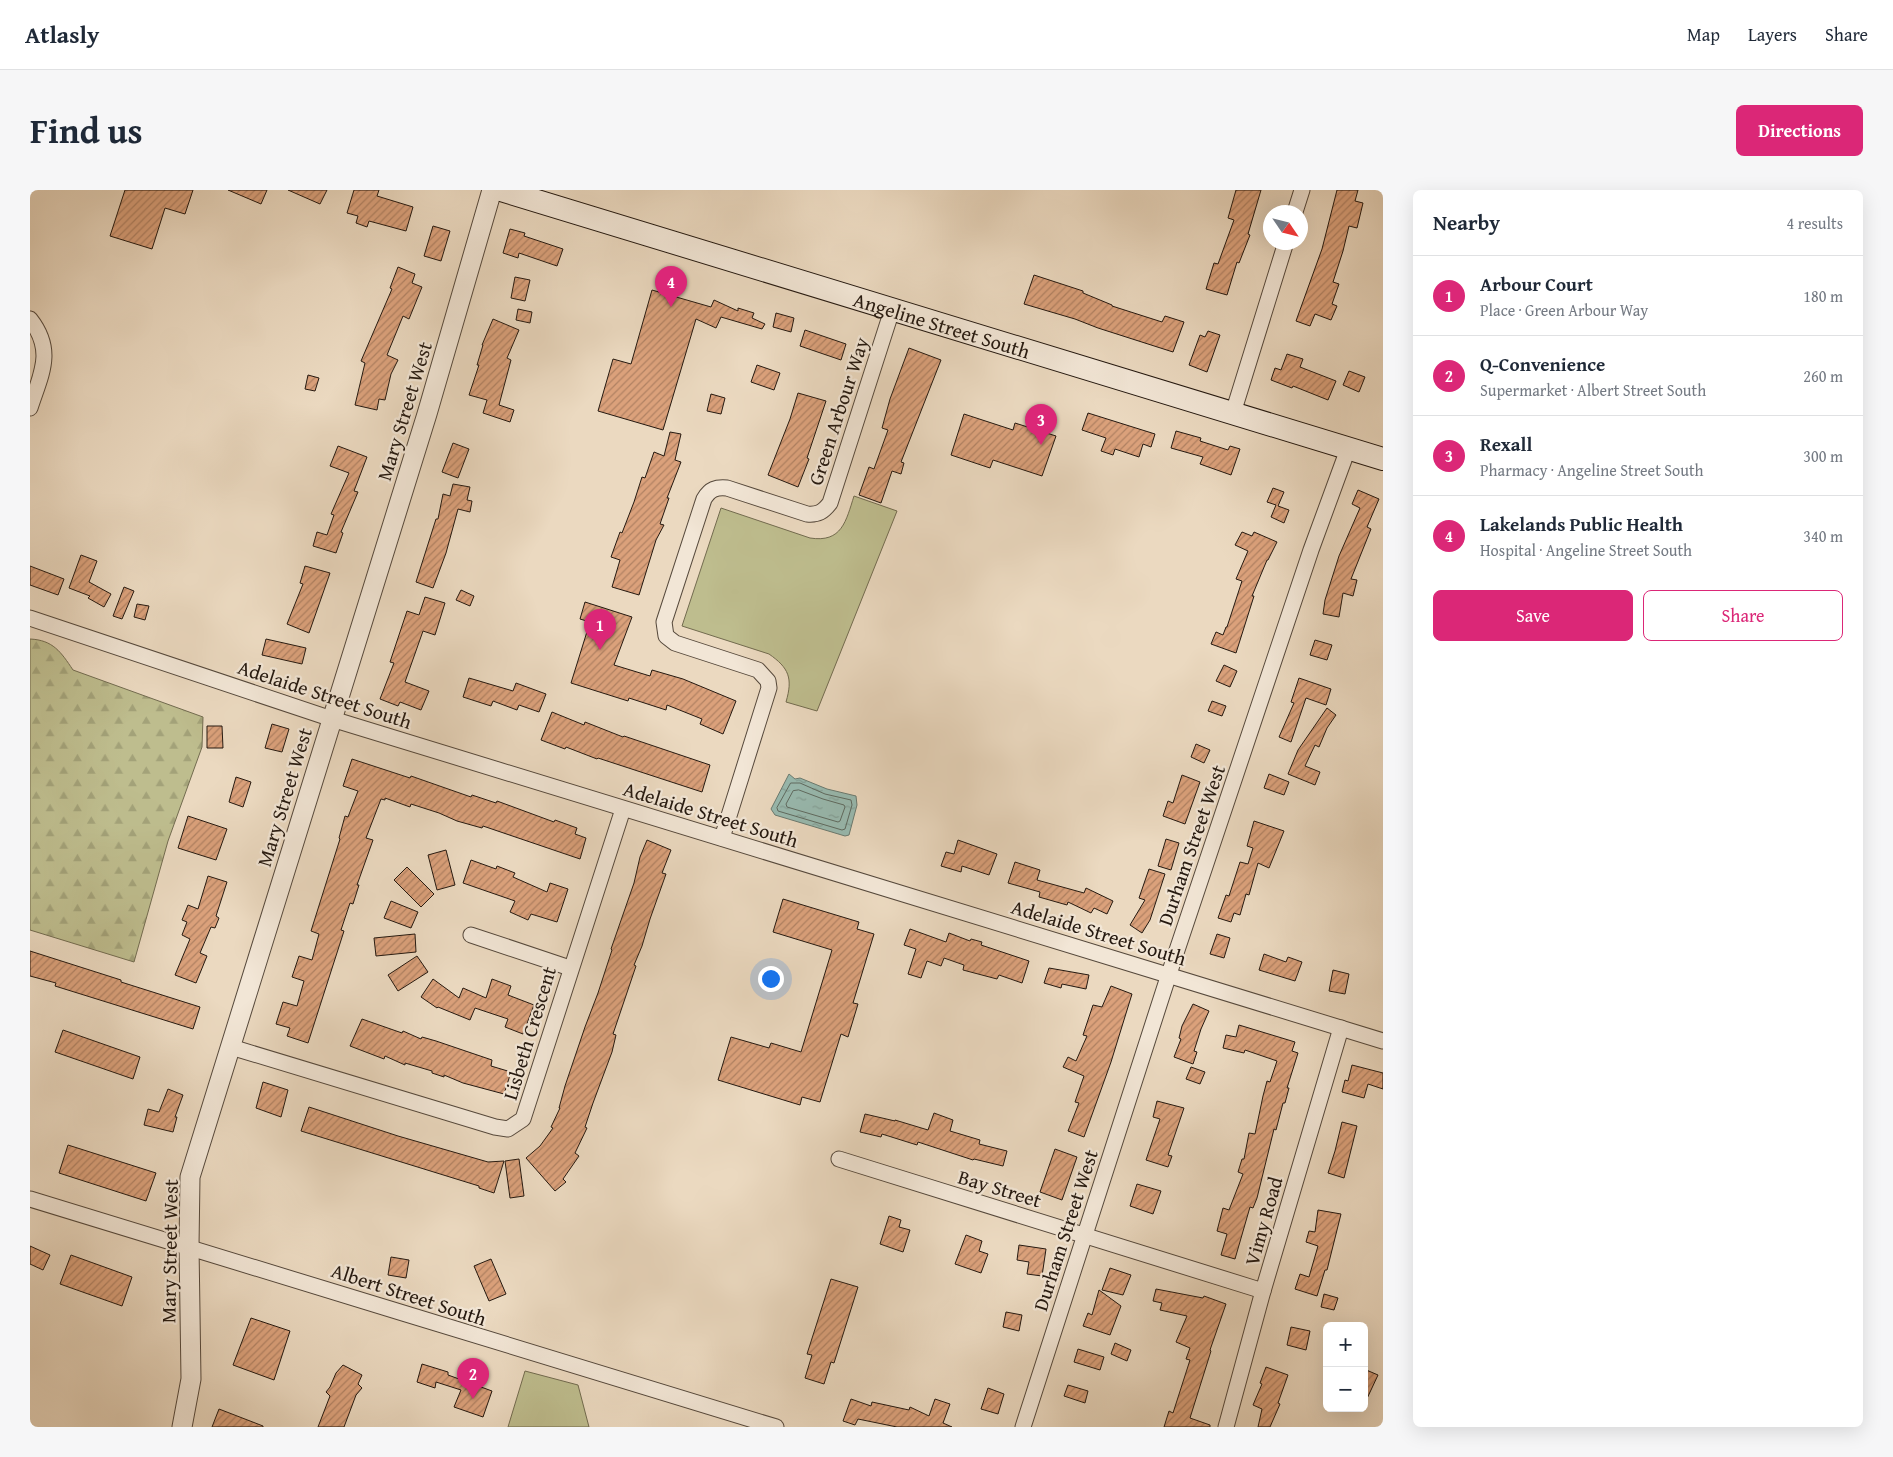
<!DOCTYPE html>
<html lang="en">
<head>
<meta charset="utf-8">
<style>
	:root { --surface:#fff; --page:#f6f6f7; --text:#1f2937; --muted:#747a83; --line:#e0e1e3; --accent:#db2777 }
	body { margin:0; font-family:"Gentium Book Plus",serif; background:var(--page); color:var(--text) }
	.controls { position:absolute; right:15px; bottom:15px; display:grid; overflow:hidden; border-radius:8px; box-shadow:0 5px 20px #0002 }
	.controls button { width:45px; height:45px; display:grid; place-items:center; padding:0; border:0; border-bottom:1px solid var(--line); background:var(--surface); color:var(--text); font:25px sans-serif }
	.compass { position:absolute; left:1233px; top:15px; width:45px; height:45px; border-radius:50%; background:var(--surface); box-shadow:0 5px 20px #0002; rotate:125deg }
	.you { position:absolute; left:740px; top:788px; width:18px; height:18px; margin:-12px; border:4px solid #fff; border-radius:50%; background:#1a73e8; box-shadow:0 0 0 8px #1a73e833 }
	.badge { display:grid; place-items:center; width:32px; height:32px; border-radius:50%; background:var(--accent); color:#fff; font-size:16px; font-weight:700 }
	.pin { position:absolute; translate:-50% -41px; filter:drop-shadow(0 1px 2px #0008) }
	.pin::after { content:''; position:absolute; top:26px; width:18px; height:15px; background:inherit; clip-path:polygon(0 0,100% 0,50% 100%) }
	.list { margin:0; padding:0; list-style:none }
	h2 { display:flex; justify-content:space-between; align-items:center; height:65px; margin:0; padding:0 20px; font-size:21px }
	h2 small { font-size:16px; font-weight:400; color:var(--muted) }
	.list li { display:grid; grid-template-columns:32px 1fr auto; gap:15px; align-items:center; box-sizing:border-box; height:80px; padding:0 20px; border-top:1px solid var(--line) }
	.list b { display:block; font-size:19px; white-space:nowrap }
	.list p { margin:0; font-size:16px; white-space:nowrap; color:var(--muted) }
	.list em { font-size:16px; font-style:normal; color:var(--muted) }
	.actions { display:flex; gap:10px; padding:15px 20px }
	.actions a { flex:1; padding:11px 0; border:1px solid var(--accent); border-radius:8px; text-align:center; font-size:18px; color:var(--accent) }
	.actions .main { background:var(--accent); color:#fff }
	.map { position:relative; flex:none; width:1353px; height:1237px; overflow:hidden; border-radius:8px }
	header { display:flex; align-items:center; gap:30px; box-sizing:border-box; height:70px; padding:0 25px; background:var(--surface); border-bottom:1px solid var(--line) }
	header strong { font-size:24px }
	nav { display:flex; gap:28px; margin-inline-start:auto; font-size:18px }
	.intro { display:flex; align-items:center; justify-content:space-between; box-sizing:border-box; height:120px; padding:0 30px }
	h1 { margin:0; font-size:35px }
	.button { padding:12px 22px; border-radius:8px; background:var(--accent); color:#fff; font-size:18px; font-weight:700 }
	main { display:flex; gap:30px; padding:0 30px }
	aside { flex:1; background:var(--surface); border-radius:8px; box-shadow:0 5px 20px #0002 }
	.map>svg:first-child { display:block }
</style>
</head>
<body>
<header>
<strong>Atlasly</strong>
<nav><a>Map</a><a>Layers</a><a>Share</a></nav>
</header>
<div class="intro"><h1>Find us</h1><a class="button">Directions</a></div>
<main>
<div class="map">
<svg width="1353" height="1237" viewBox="0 0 1353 1237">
	<defs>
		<pattern id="forest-firs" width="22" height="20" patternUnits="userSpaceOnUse" patternTransform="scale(1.25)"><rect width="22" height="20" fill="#bebd8e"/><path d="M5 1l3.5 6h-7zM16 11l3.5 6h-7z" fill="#a3a279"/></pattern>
		<pattern id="water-ripples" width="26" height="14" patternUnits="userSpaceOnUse" patternTransform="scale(1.25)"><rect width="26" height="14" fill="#98bab0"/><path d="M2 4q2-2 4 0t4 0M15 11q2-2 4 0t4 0" fill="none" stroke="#839f96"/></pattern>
		<pattern id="building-hatch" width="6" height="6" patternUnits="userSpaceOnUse" patternTransform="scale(1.25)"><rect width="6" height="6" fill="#dba17b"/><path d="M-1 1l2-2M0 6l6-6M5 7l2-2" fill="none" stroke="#b18263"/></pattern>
	</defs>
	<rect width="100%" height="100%" fill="#ebd9c0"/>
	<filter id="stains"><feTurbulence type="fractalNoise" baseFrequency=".004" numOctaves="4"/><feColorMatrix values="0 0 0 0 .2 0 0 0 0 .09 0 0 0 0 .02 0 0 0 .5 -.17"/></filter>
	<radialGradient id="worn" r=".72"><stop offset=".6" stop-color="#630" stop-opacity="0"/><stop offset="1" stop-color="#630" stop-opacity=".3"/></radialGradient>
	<g fill="#bebd8e" stroke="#726b4f">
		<path d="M 824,306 L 867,321 L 787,521 L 756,512 C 763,488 759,478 739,464 L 652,436 L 691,318 L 780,348 C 812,353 816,331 824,306 Z"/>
		<polygon points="495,1181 548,1195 559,1237 478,1237"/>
	</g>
	<path fill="url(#forest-firs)" stroke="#726b4f" d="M 0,449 C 23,450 31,462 43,480 L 173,527 L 172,557 L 138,651 L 104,772 L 0,740 Z"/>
	<polygon fill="url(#water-ripples)" stroke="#6a7a70" points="759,584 765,589 770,588 797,599 826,606 827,615 819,645 815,646 745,625 741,619"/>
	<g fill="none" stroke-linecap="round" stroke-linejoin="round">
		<g stroke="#5e6a60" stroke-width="1">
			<polygon points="761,593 770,593 795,604 821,610 822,615 815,639 812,640 748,621 747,618"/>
			<polygon points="769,600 793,609 814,615 815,617 810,631 808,632 757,617 756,614 763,601"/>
		</g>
	</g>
	<g fill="url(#building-hatch)" stroke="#251910">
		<polygon points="95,0 163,0 155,24 135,18 122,59 80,46"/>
		<polygon points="198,0 237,0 231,14"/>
		<polygon points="258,0 297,0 290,14"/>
		<polygon points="324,0 349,0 347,6 383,17 376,41 339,31 337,37 326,33 328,26 317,23"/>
		<polygon points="1206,0 1231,0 1218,44 1220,45 1209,73 1207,72 1197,105 1176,99 1184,73 1188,74 1204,30 1198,28"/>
		<polygon points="1307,0 1328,0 1325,11 1333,13 1327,38 1319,36 1313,61 1303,92 1309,94 1302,114 1307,116 1301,130 1285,124 1280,136 1266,131 1292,59"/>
		<polygon points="403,36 420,41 411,71 394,66"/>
		<polygon points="480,39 495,43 494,46 533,59 527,76 489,63 488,68 473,63"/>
		<polygon points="368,77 385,84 382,93 392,97 379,129 373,126 357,165 368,170 361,184 355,210 349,209 347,220 325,215 335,173 331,171 362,99 360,98"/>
		<polygon points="1004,85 1053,101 1053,103 1082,115 1082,116 1132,132 1135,126 1154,132 1143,162 1068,138 1045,129 994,114"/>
		<polygon points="485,87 500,90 495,111 481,108"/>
		<polygon points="622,100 681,117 684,110 708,121 708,118 724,123 722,128 735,134 732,139 691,127 686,138 666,129 633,240 568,221 583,169 601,174"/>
		<polygon points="488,119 502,122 500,133 486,130"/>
		<polygon points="746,123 764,128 761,142 743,137"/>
		<polygon points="463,129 489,140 477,168 481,170 469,215 484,220 480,232 453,223 457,210 439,205 449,175 447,175 453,155 452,155"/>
		<polygon points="775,140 816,154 811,170 770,156"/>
		<polygon points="1178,141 1190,145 1177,182 1159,175 1170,145 1175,147"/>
		<polygon points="879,158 911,170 871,272 874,273 871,284 862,281 851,313 829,305 839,277 844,279 858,240 852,238 860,209"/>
		<polygon points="1257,164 1273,169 1270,177 1306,191 1298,210 1263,196 1262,198 1241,190 1245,178 1251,180"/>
		<polygon points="727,175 750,183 744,200 721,192"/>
		<polygon points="1319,181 1335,187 1329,202 1313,195"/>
		<polygon points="278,185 289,188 285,201 275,199"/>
		<polygon points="768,203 796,211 777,268 779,269 768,297 738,285 760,229"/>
		<polygon points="681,204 695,208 691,224 677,221"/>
		<polygon points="1058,223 1125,244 1121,257 1113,254 1109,267 1085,259 1083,265 1071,261 1076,248 1052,240"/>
		<polygon points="934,224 983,240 985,233 1026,246 1012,286 963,270 960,278 921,265"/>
		<polygon points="1146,241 1171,248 1170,251 1198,260 1200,256 1210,259 1201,285 1170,274 1173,267 1141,258"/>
		<polygon points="640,242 651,244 645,270 651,272 637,308 639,308 630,334 634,335 626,350 609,405 582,397 590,370 581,367 590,342 592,343 604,312 612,287 615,288 624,262 634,266"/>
		<polygon points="423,253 439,259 428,288 412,282"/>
		<polygon points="308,256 337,267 324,301 328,302 311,342 313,343 306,363 283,356 287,342 297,345 304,325 301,324 319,283 300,276"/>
		<polygon points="423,294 440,297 437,310 442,311 440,322 428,319 416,363 403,398 386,392 406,329 408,329 413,304 420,306"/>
		<polygon points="1243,298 1254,302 1248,316 1259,320 1254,333 1241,327 1246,315 1237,312"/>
		<polygon points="1328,300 1349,309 1337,337 1341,339 1321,389 1327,390 1323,406 1313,403 1309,427 1293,424 1295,410 1309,366 1330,318 1322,314"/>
		<polygon points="1212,342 1222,346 1224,342 1247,352 1238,370 1237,370 1222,406 1224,406 1206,463 1181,454 1186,442 1193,445 1196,437 1197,437 1212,391 1206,389 1218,361 1205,355"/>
		<polygon points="51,365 67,371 59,392 81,404 74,417 58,408 60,406 39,398"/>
		<polygon points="0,376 34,389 28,405 0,395"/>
		<polygon points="275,376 300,383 279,443 257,434 273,394 270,393"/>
		<polygon points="94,397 104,401 92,429 83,426"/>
		<polygon points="431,400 444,406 440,416 426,410"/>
		<polygon points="395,407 415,413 405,445 393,441 375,492 399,501 391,520 370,512 368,516 350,509 364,473 360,472 377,421 389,425"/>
		<polygon points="555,412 602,427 584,475 620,486 622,480 653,489 706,511 693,544 670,534 672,529 637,515 636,520 599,508 598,511 541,493 560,432 550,429"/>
		<polygon points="107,414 119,416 115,430 104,427"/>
		<polygon points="236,449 276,458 272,474 232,465"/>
		<polygon points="1285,450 1302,455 1297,470 1280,465"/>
		<polygon points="1194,475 1207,481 1200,497 1186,491"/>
		<polygon points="439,488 483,501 486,493 516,504 509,522 489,515 487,520 463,511 461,516 433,507"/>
		<polygon points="1269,488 1301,499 1296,515 1276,508 1261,552 1249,547 1264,513 1261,512"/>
		<polygon points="1182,511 1196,516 1192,526 1178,521"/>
		<polygon points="1297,518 1306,525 1297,538 1289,557 1285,555 1275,576 1290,582 1285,595 1258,584 1268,560"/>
		<polygon points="522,522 554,535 555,532 593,547 594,546 680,575 672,602 568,568 567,569 536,557 535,559 511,550"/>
		<polygon points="242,534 259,539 252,562 235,558"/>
		<polygon points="177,536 192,536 193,558 177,558"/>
		<polygon points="1166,554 1180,560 1174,573 1161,567"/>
		<polygon points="322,569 380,588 381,586 441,607 442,605 466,613 467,611 524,632 525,630 547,638 545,644 556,648 550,669 453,636 452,638 427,631 409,623 381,614 380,617 355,608 355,610 351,609 336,648 343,650 327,695 329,695 323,714 320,713 311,740 314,741 278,853 257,846 260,838 246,834 253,812 267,816 274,791 262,787 269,766 282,770 289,744 281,741 310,649 309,648 315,626 318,627 328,601 313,596"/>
		<polygon points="1239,584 1259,592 1254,605 1234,598"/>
		<polygon points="1152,585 1170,592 1155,634 1133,626 1138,611 1143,613"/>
		<polygon points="206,587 221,592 213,617 199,612"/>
		<polygon points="158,626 197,639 186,670 148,658"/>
		<polygon points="1224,631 1254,641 1239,678 1228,673 1219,705 1216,704 1210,725 1204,723 1201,732 1188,728 1196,705 1199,706 1210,672 1218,674 1223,658 1217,656"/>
		<polygon points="1136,649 1149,653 1141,680 1128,676"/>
		<polygon points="617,650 641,660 632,683 636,684 620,729 612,756 604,775 606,776 583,844 586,845 582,862 563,913 555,937 557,938 545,963 549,966 533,989 536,992 525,1001 496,968 510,956 523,938 521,937 530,918 529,918 535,896 555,837 568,803 582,760 581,759 604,693 610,667"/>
		<polygon points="928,650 967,664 959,685 932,676 931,682 911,676 916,662 924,664"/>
		<polygon points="416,660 425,695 407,700 398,665"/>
		<polygon points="441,670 466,679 467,676 485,683 483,687 517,702 520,693 538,699 527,732 501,724 498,730 480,722 485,711 433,693"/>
		<polygon points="985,672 1010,680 1007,690 1054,703 1056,698 1083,711 1077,724 1064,718 1061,723 1038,712 1037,715 1009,707 1010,702 978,693"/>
		<polygon points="377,677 404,704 391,717 364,690"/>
		<polygon points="1119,679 1135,684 1120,730 1112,743 1100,735 1115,710 1109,708"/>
		<polygon points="178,686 197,692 186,726 189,728 185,738 181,737 170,763 177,766 166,793 145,785 160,749 152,745 157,732 152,730 158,715 168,719"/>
		<polygon points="753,709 829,732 827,739 844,744 823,813 828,814 818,847 811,844 790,912 772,907 770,915 688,890 701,847 739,858 741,853 771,862 802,760 743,742"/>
		<polygon points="361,711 388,722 381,738 354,728"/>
		<polygon points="880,739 916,752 919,743 940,751 941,749 952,752 951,755 999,771 992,793 969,785 967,789 933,780 934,775 914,768 911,776 897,771 891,788 878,784 886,759 874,755"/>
		<polygon points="385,744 386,762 346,766 344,748"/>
		<polygon points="1187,744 1200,748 1194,768 1180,764"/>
		<polygon points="0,761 91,790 91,792 170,817 163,839 25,796 26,793 0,786"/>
		<polygon points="1234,764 1256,772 1258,767 1272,772 1265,791 1229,780"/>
		<polygon points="387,766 398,782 368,801 358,785"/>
		<polygon points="1019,778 1059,785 1056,799 1032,794 1031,798 1014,793"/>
		<polygon points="1303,780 1319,784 1315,804 1299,801"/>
		<polygon points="403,789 429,808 433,798 456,808 462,789 481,796 478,805 504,815 493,844 475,837 478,829 445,818 440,830 408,817 407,818 391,807"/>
		<polygon points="1081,796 1102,804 1081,872 1054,947 1038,941 1049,913 1045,912 1054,886 1033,877 1038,867 1046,871 1057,846 1053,845 1063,815 1072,817"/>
		<polygon points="1163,814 1179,821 1171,839 1164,861 1167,862 1163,874 1144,867 1151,849 1149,848 1152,836"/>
		<polygon points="332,829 372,843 373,841 391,849 392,847 406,851 462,870 461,876 481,882 474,904 433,893 414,885 414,887 402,883 402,881 375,873 375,875 355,866 354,869 320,856"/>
		<polygon points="1209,835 1265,852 1262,861 1268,863 1257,898 1259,898 1255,913 1253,913 1246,940 1244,939 1227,1008 1223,1018 1220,1017 1205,1069 1191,1065 1197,1044 1187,1041 1193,1018 1199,1020 1213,984 1208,982 1212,969 1214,969 1219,943 1225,944 1233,906 1237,891 1240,892 1247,871 1215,860 1214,863 1193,858 1196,845 1206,847"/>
		<polygon points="33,840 110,867 103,889 25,862"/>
		<polygon points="1322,875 1353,883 1353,899 1338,894 1334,908 1312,902 1315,890 1318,891"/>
		<polygon points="1161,877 1175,882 1170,894 1156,889"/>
		<polygon points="233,892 258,900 251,927 226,918"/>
		<polygon points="138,899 153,905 145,927 147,927 143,942 114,935 118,919 129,922"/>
		<polygon points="1127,911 1154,918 1138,965 1142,966 1138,977 1116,970 1130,929 1123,927"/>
		<polygon points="279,917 368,946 458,972 474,971 464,1003 449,998 449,996 271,941"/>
		<polygon points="904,923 923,930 920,941 950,950 949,954 977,961 973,976 944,969 943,970 888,952 887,955 852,944 851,947 830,942 835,924 865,931 865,930 898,940"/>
		<polygon points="1312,932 1327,936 1314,988 1298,983 1305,961"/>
		<polygon points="38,955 126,983 116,1011 29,983"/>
		<polygon points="1025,959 1047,967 1032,1010 1010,1002"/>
		<polygon points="489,969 494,1006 480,1008 475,971"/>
		<polygon points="1107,994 1131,1001 1123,1024 1100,1016"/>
		<polygon points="1288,1020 1311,1024 1297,1080 1295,1080 1287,1106 1265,1099 1270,1084 1279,1087 1288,1056 1276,1052 1279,1041 1285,1042"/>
		<polygon points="859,1026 871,1030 869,1037 880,1040 873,1062 850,1054"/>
		<polygon points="936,1045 952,1051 949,1061 958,1064 951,1083 925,1074"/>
		<polygon points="989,1055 1016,1059 1012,1086 997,1084 999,1072 987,1070"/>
		<polygon points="0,1056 20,1065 13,1080 0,1074"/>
		<polygon points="41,1065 102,1087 92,1116 30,1094"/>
		<polygon points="361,1067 379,1070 376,1088 358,1085"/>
		<polygon points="461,1069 476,1104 459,1111 444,1076"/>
		<polygon points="1080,1078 1101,1085 1093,1105 1072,1100"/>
		<polygon points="801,1089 828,1097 804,1173 801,1172 794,1194 775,1188 782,1165 777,1164"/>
		<polygon points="1126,1099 1173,1108 1174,1106 1196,1114 1180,1160 1181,1161 1160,1228 1180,1235 1180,1237 1134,1237 1139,1221 1143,1223 1160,1170 1156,1169 1160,1158 1146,1152 1157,1126 1130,1120 1132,1113 1123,1111"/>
		<polygon points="1069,1100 1091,1116 1080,1145 1053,1136 1058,1123 1062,1125"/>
		<polygon points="1294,1104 1308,1108 1304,1120 1291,1117"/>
		<polygon points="976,1122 992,1125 989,1141 973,1137"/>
		<polygon points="221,1128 260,1141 244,1190 203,1175"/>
		<polygon points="1261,1137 1280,1141 1276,1160 1257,1155"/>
		<polygon points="1085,1153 1101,1160 1097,1171 1081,1164"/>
		<polygon points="1048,1159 1074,1167 1070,1180 1044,1172"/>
		<polygon points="392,1174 418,1182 418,1185 462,1201 453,1227 424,1217 431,1200 406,1192 405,1198 387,1192"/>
		<polygon points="313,1175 332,1185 328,1194 332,1198 326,1205 314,1237 288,1237 300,1206 296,1202 300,1197 306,1183"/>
		<polygon points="1236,1177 1258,1185 1248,1213 1250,1214 1240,1237 1228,1237 1232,1219 1223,1215 1232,1194 1230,1193"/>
		<polygon points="1334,1179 1348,1185 1334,1215"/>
		<polygon points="1038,1195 1058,1201 1055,1213 1034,1206"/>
		<polygon points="958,1198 974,1204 968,1224 951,1219"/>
		<polygon points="821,1209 841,1216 842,1212 879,1220 880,1217 899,1226 905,1209 920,1214 913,1233 922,1237 867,1237 828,1229 825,1235 813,1231"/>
		<polygon points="189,1219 233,1236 233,1237 182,1237"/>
	</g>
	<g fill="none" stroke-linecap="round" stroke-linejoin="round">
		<defs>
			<g id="minor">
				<polyline points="1265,22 1272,0"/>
				<path d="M 0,129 C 25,161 11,184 0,218"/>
				<polyline points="1203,223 1256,52"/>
				<polyline points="0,428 302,529 1353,851"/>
				<path d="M 692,648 L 739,498 L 738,491 L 728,480 L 645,453 L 636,446 L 634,432 L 674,309 C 680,299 686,297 697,298 L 777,324 C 788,325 793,322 800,313 L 862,120"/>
				<polyline points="441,745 540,778"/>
				<polyline points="201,857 465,937 478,939 493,929 593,619"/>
				<polyline points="809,969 1233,1101"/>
				<path d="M 0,1009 C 249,1083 497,1163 746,1237"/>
				<polyline points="993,1237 1139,784 1281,360 1318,259"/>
				<polyline points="1196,1237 1233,1101 1311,838"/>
			</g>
			<polyline id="tertiary" points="152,1237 161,1189 159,1056 160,987 397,224 462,0"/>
			<g id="secondary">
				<path id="s1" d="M 471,0 L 1353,269"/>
			</g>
		</defs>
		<use href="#minor" stroke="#56493c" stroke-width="17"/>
		<use href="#tertiary" stroke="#56493c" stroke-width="21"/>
		<use href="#secondary" stroke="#251910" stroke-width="24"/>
		<use href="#minor" stroke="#f2e6d6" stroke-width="15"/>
		<use href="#tertiary" stroke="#f2e6d6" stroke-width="19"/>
		<use href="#secondary" stroke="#f2e6d6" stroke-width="22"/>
	</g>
	<g text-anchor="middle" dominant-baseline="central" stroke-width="4.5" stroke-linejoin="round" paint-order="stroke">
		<g font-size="20" fill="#251910" stroke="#f2e6d6">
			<text stroke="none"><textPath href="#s1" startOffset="461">Angeline Street South</textPath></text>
			<text transform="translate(374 221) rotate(-73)">Mary Street West</text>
			<text transform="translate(808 221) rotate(-72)">Green Arbour Way</text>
			<text transform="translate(295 504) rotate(18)">Adelaide Street South</text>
			<text transform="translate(254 607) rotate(-73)">Mary Street West</text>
			<text transform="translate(681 624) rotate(17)">Adelaide Street South</text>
			<text transform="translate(1161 655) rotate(-71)">Durham Street West</text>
			<text transform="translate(1069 742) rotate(17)">Adelaide Street South</text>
			<text transform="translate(499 843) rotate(-73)">Lisbeth Crescent</text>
			<text transform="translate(970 998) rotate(17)">Bay Street</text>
			<text transform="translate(1233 1031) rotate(-74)">Vimy Road</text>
			<text transform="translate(1035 1040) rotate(-72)">Durham Street West</text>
			<text transform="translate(139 1061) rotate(-89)">Mary Street West</text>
			<text transform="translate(379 1104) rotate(18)">Albert Street South</text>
		</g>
	</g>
	<rect width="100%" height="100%" filter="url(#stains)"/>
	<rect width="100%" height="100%" fill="url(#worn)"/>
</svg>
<div class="controls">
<button>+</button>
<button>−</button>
</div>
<svg class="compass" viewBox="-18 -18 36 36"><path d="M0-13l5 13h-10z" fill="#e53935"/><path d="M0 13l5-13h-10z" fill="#747a83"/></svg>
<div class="you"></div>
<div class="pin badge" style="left:570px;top:460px">1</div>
<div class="pin badge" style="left:443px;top:1209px">2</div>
<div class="pin badge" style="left:1011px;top:255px">3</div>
<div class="pin badge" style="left:641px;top:117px">4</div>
</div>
<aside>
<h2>Nearby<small>4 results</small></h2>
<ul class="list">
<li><span class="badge">1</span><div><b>Arbour Court</b><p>Place · Green Arbour Way</p></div><em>180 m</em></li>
<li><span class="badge">2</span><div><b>Q-Convenience</b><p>Supermarket · Albert Street South</p></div><em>260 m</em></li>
<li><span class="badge">3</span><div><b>Rexall</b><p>Pharmacy · Angeline Street South</p></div><em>300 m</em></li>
<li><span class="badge">4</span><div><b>Lakelands Public Health</b><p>Hospital · Angeline Street South</p></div><em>340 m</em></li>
</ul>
<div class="actions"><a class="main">Save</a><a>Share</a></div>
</aside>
</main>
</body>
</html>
